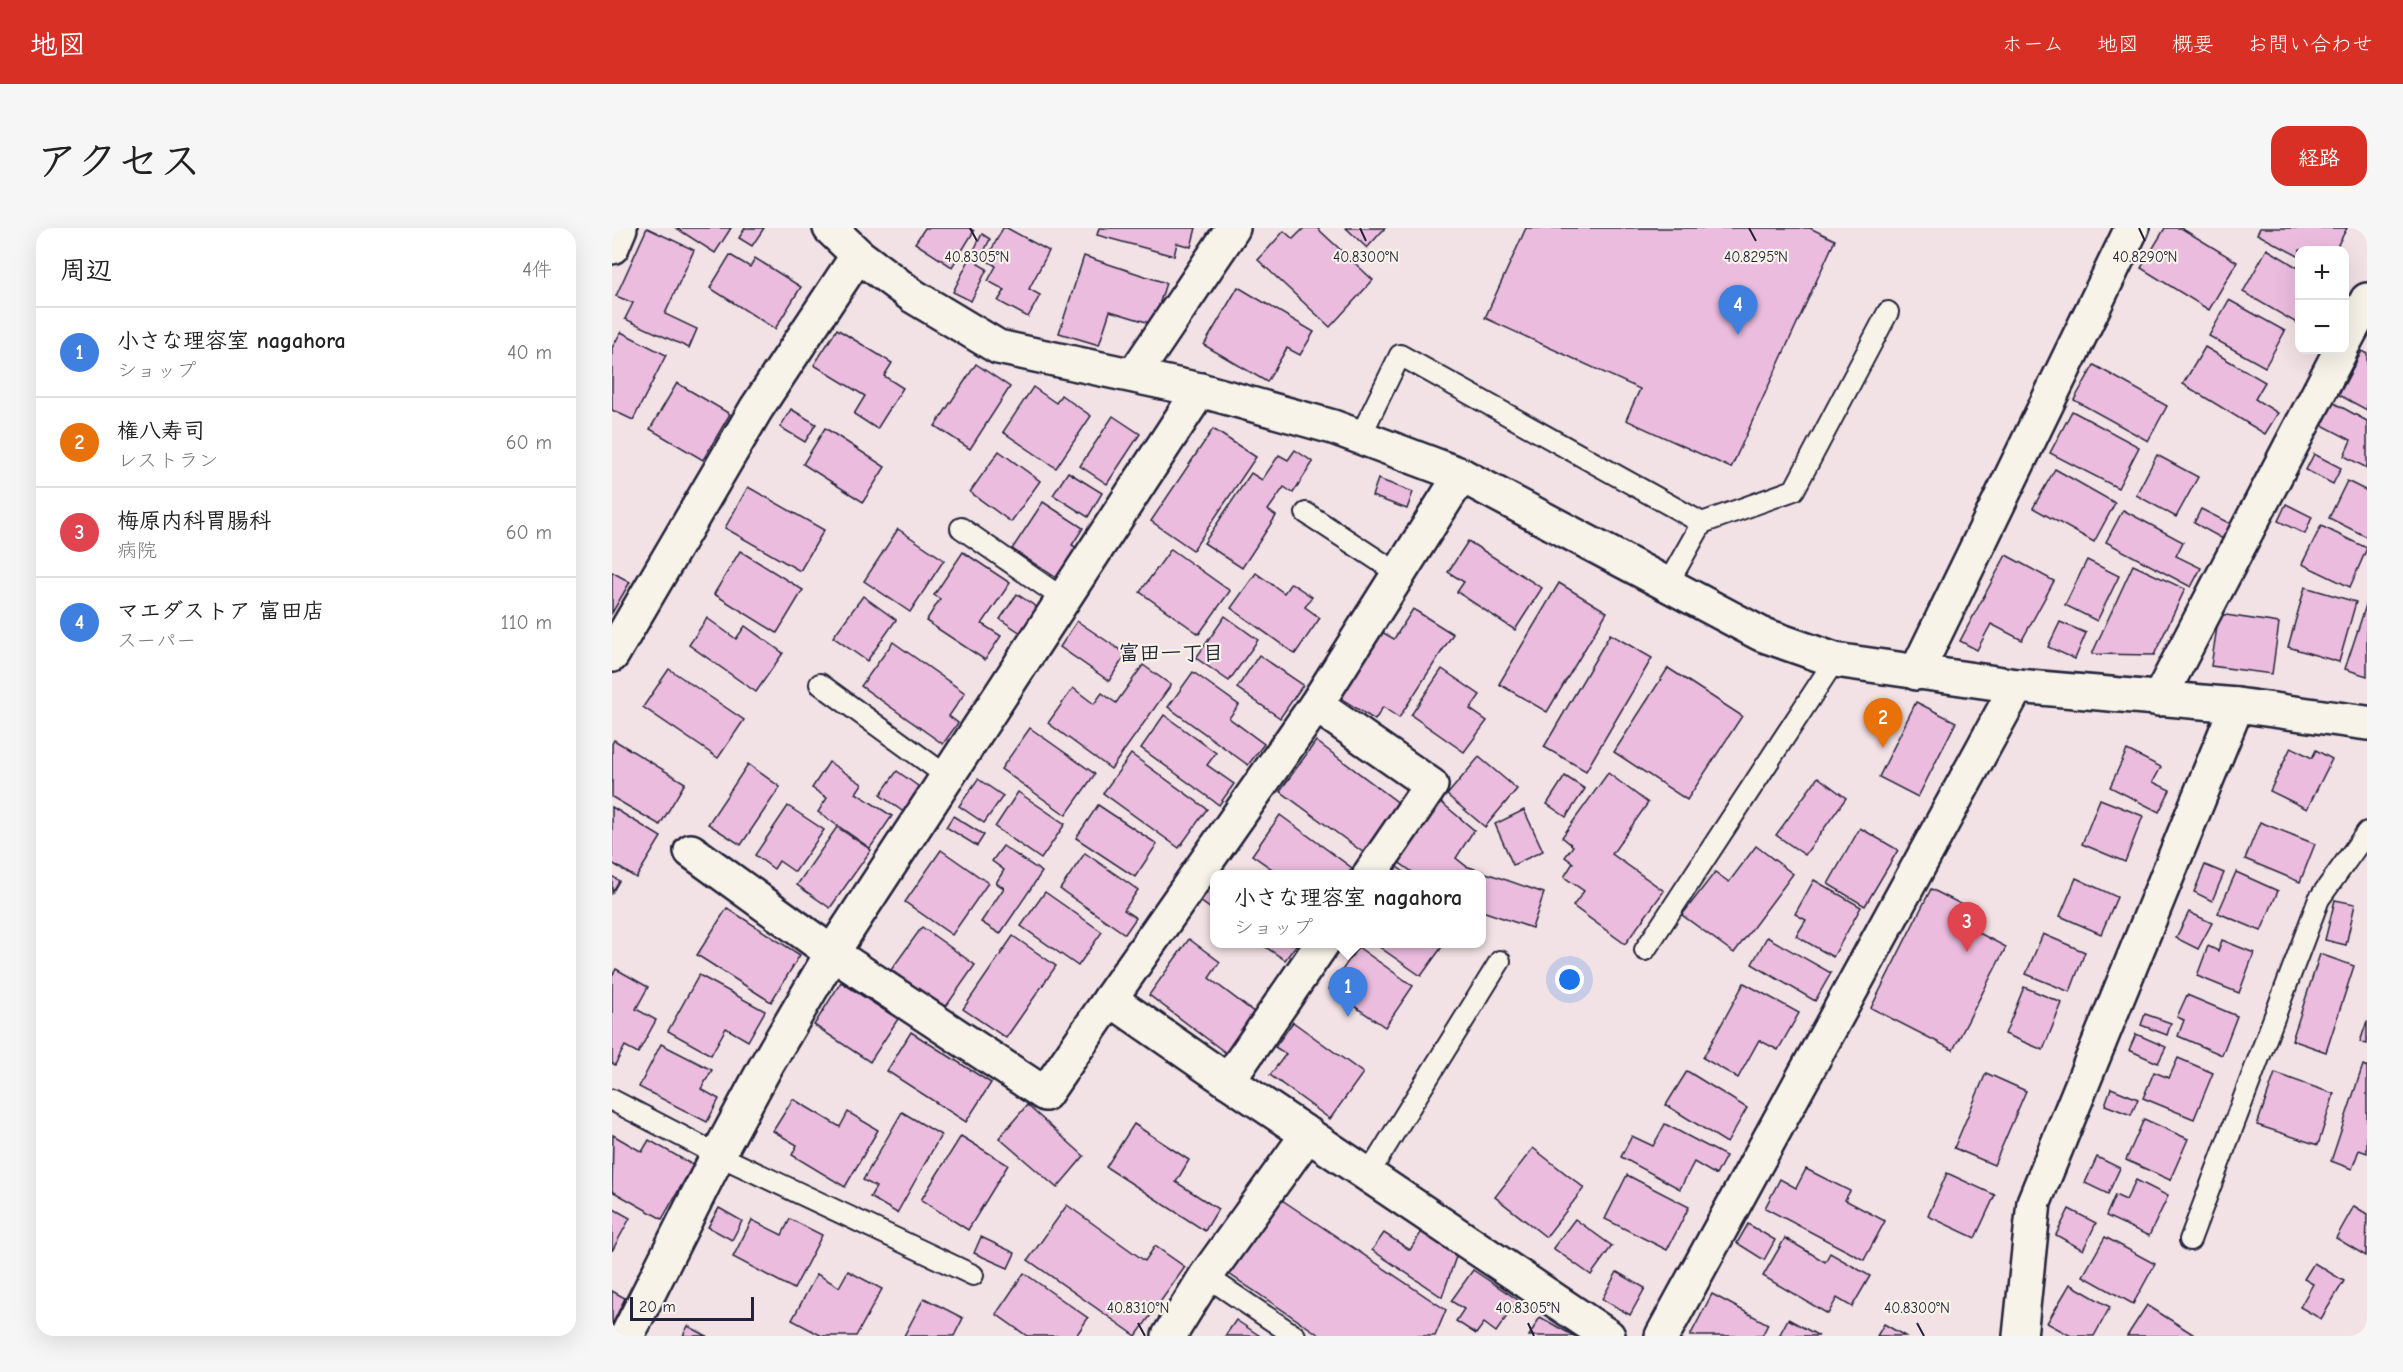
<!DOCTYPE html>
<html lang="ja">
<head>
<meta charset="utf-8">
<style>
	:root { --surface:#fff; --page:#f6f6f6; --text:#222; --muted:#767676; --line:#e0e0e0; --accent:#d93025 }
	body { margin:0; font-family:"Comic Neue","Klee One",sans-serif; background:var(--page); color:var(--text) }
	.controls { position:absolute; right:18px; top:18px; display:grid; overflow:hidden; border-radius:12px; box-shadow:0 6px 24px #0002 }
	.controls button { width:54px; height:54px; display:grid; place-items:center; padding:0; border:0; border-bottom:2px solid var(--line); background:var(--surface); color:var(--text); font:30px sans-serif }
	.scale { position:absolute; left:18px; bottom:15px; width:124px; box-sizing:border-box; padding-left:6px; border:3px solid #22223b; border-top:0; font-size:16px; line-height:21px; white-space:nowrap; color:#22223b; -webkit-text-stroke:4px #f7f3e8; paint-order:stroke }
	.you { position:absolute; left:958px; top:752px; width:21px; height:21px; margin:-15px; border:4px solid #fff; border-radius:50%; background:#1a73e8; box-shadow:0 0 0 9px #1a73e833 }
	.badge { display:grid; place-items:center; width:39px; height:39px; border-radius:50%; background:var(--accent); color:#fff; font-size:20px; font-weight:700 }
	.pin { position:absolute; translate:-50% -50px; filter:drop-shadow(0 2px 3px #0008) }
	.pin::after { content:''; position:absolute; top:32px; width:21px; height:18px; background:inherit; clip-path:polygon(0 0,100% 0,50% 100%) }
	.popup { position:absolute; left:598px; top:642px; width:276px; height:78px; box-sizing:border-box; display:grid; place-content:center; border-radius:12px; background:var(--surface); filter:drop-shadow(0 2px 4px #0005); font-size:20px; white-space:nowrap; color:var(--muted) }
	.popup b { font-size:22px; color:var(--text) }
	.popup::after { content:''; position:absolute; left:50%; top:100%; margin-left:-12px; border:12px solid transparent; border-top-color:var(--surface) }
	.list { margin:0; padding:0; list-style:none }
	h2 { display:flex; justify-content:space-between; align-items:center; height:78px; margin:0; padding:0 24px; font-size:26px }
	h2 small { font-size:20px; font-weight:400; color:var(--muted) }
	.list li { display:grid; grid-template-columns:39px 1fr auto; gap:18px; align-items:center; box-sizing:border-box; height:90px; padding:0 24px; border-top:2px solid var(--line) }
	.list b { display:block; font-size:22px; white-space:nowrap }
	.list p { margin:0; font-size:20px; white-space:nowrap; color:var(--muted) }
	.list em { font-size:20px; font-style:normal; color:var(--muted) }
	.map { position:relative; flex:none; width:1755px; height:1108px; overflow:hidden; border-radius:18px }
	header { display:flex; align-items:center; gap:36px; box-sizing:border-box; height:84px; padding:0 30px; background:var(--accent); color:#fff }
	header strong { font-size:28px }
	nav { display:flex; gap:33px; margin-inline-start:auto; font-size:21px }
	.intro { display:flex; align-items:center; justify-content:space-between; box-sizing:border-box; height:144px; padding:0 36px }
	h1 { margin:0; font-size:42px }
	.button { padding:15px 27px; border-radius:18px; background:var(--accent); color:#fff; font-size:21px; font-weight:700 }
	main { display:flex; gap:36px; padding:0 36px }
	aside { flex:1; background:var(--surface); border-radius:18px; box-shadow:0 6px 24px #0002 }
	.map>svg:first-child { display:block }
</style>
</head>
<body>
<header>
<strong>地図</strong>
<nav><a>ホーム</a><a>地図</a><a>概要</a><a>お問い合わせ</a></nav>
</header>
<div class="intro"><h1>アクセス</h1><a class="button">経路</a></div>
<main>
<aside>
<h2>周辺<small>4件</small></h2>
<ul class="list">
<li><span class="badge" style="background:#3f7fe0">1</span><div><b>小さな理容室 nagahora</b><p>ショップ</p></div><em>40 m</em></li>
<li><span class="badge" style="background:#e8710a">2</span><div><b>権八寿司</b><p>レストラン</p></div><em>60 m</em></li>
<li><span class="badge" style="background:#e0444e">3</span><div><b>梅原内科胃腸科</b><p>病院</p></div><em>60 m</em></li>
<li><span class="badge" style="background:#3f7fe0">4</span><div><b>マエダストア 富田店</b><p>スーパー</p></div><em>110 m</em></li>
</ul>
</aside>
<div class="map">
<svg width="1755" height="1108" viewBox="0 0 1755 1108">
	<rect width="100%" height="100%" fill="#f3e2e5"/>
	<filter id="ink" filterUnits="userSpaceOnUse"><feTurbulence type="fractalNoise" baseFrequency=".0167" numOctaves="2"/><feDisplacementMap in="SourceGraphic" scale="12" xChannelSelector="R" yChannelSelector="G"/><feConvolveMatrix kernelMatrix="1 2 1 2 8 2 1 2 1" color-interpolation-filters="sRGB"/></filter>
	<g filter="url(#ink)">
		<g fill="#ebbcde" stroke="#22223b" stroke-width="1.5">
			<polygon points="35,0 82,22 53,86 85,101 77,120 13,91 21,75 4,68"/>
			<polygon points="64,0 119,0 103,25"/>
			<polygon points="133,0 152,0 140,18 127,10"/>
			<polygon points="313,0 357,0 362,3 340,39 303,15"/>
			<polygon points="391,0 395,0 437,23 417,61 428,67 416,89 386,73 393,62 376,53 384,38 374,32"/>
			<polygon points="487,0 584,0 579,19 565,15 562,28 485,7"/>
			<polygon points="692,0 705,0 761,52 718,99 646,32 672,3 681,11"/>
			<polygon points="734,0 773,0 755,20"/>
			<polygon points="914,0 1198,0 1223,12 1119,240 1014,192 1028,161 873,90"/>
			<polygon points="1553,0 1569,0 1625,34 1597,82 1529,40"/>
			<polygon points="1648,0 1735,0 1723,22 1688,22 1688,29 1645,6"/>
			<polygon points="370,6 378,11 366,36 375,41 359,73 341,64"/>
			<polygon points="1655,21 1688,41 1688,97 1631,64"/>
			<polygon points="118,27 138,39 143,30 189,59 163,101 98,60"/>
			<polygon points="472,28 554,55 541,96 498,83 487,117 447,105"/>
			<polygon points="626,59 702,104 688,127 675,120 655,154 592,117"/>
			<polygon points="1617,72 1673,103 1653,139 1597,108"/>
			<polygon points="225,101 280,135 272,148 291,160 265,201 242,186 253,168 202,137"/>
			<polygon points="9,104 54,127 21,192 0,182 0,120"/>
			<polygon points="1593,119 1653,154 1643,171 1666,185 1653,206 1571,156"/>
			<polygon points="1750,123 1755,126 1755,182 1727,167"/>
			<polygon points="364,136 398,159 358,221 323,198"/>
			<polygon points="1482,137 1555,178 1536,213 1462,172"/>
			<polygon points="65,155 118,186 91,232 38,201"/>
			<polygon points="421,159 444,175 449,167 479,188 444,240 391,204"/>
			<polygon points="1722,175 1755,193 1755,240 1732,228 1739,212 1710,197"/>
			<polygon points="179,181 204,196 193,214 168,199"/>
			<polygon points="1460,183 1527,219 1506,260 1438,225"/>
			<polygon points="501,188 528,206 495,256 468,238"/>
			<polygon points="213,200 273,239 251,274 191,236"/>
			<polygon points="601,201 644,229 581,322 539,293"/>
			<polygon points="683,222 701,234 681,265 672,259 656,282 664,288 630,340 592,315 639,245 650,252 667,227 676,232"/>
			<polygon points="387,223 428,253 399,294 358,264"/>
			<polygon points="1702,226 1729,240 1721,256 1694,242"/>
			<polygon points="1545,227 1586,249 1564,289 1524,267"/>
			<polygon points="1443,241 1503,275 1482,314 1421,280"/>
			<polygon points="456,244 490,265 476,289 441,267"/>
			<polygon points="766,251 801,264 795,281 760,268"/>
			<polygon points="1735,253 1755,263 1755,309 1717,290"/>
			<polygon points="136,259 212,302 188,343 113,300"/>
			<polygon points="431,274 471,300 460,317 472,324 452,355 400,321"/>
			<polygon points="1674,276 1700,289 1693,306 1666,293"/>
			<polygon points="1589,281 1619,296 1611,311 1582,295"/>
			<polygon points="1511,282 1571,314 1564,328 1589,340 1579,359 1494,314"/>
			<polygon points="1709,298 1755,320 1738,359 1690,336"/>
			<polygon points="286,301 332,332 298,384 252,353"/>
			<polygon points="856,313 930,360 903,402 845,364 852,354 836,344"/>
			<polygon points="559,321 618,363 587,406 528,364"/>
			<polygon points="128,323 191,362 165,405 102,366"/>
			<polygon points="351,324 398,355 370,396 389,408 373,432 314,393 328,371 322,367"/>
			<polygon points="1394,327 1442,353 1410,412 1379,396 1365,422 1348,413"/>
			<polygon points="1475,332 1507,348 1485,393 1453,377"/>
			<polygon points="1521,337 1573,361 1542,427 1480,426"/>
			<polygon points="0,344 18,354 0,385"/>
			<polygon points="644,345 672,365 679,355 700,369 693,379 708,390 683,426 619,380"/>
			<polygon points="947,355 995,384 935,484 887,456"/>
			<polygon points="1693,359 1744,374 1727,434 1676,419"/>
			<polygon points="405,366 426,380 409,405 388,391"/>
			<polygon points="251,368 284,392 255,433 221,409"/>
			<polygon points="1755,374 1755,448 1733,441"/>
			<polygon points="801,381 841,406 787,490 771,479 763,492 728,470 770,404 782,411"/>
			<polygon points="1607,386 1667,395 1660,446 1599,438"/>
			<polygon points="613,388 646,412 617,453 584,430"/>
			<polygon points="95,390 124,411 133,398 171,425 144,464 77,417"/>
			<polygon points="465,393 514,426 497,453 448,419"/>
			<polygon points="1448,394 1474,405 1463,431 1436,419"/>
			<polygon points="998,406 1040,430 974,543 932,519"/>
			<polygon points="281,414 353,465 337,488 346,495 331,516 249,458"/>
			<polygon points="647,427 691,457 668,490 625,460"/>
			<polygon points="531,437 559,457 499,541 436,495 461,460 482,476 490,465 504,475"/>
			<polygon points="1056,440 1130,488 1075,572 1002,524"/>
			<polygon points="57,441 132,492 106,530 31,479"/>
			<polygon points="830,441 868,467 858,481 875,493 852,524 799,487"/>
			<polygon points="581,444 627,477 617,490 652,516 636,537 556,479"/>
			<polygon points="1304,474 1344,494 1306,569 1267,549"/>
			<polygon points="552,487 604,525 595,537 622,556 607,577 529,520"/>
			<polygon points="418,500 483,546 454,587 389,541"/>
			<polygon points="2,512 73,555 48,597 0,569 0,516"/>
			<polygon points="704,513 788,576 752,625 668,563"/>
			<polygon points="1679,519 1700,530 1704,522 1720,531 1695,581 1658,563"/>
			<polygon points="1515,522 1549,539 1541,554 1558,562 1547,584 1498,559"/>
			<polygon points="519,526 595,581 567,620 491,565"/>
			<polygon points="867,529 905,561 873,599 835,567"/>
			<polygon points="217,534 250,556 244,565 280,588 258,620 206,584 215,570 200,560"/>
			<polygon points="136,536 168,559 129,617 96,596"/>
			<polygon points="285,543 310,561 293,585 268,567"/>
			<polygon points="996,545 1036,575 1000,626 1052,663 1013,716 961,678 972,663 952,649 961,635 953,629 961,618 950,609"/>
			<polygon points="953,548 973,561 954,589 935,576"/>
			<polygon points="1206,549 1234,570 1193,627 1164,607"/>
			<polygon points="366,551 391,568 372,595 347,578"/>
			<polygon points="406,564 453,596 429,631 383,599"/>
			<polygon points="1488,571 1531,588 1513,634 1470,616"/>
			<polygon points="829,574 862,602 844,630 854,638 932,665 920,700 870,683 870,646 803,646 785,633"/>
			<polygon points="486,577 545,616 523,649 464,610"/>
			<polygon points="176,578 212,602 183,644 167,633 162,641 143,627"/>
			<polygon points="0,579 49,609 24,650 0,635"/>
			<polygon points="912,582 931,623 901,637 883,596"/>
			<polygon points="668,587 740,640 736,646 667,646 640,627"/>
			<polygon points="341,588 372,607 365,618 334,599"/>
			<polygon points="1648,594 1703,616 1688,654 1633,631"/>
			<polygon points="225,599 259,622 218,680 185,657"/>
			<polygon points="1248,600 1286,622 1253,678 1216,656"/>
			<polygon points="391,618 430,644 388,706 369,694 392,660 384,655 392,642 380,633"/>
			<polygon points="1144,618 1181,646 1122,725 1070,687 1103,644 1117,654"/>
			<polygon points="329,622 376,655 340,707 293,674"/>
			<polygon points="473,625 526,662 512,682 524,690 513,706 448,661"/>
			<polygon points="1593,637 1612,645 1600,673 1582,664"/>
			<polygon points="785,639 795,646 779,646"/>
			<polygon points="1624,644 1666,663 1649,703 1606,685"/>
			<polygon points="0,648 7,653 0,665"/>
			<polygon points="1464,650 1505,669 1489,706 1448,688"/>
			<polygon points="1202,652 1249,679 1221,729 1184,708 1194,692 1183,686"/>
			<polygon points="599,657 602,660 602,683 588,673"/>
			<polygon points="1319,661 1355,679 1348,695 1394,719 1341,822 1259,780"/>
			<polygon points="433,664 490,704 466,738 409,698"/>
			<polygon points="1723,672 1743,676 1734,717 1713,712"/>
			<polygon points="115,680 188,727 159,774 85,727"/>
			<polygon points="1577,684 1600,695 1586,721 1564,710"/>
			<polygon points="310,699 363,737 333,780 279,742"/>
			<polygon points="1431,706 1473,724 1458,764 1414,746"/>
			<polygon points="401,708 444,738 394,810 351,781"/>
			<polygon points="1155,709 1219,745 1203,773 1140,736"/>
			<polygon points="577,711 608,734 597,750 643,785 614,825 537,767"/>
			<polygon points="1610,712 1642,725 1627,765 1585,748 1596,718 1606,723"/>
			<polygon points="649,716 685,716 673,732"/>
			<polygon points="763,716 832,716 809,748"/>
			<polygon points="746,719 801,758 773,799 717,761"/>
			<polygon points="1708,726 1742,738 1714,824 1680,812"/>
			<polygon points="4,741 36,759 24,781 44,792 26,825 13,818 3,837 0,835 0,748"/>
			<polygon points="87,747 153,783 136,813 114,800 99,827 56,803"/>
			<polygon points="229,754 286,791 258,834 202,797"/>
			<polygon points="1132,755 1187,785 1166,822 1147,812 1126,850 1091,830"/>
			<polygon points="1412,759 1450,775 1431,822 1393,806"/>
			<polygon points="1575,767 1625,788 1610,827 1566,808 1572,792 1565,789"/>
			<polygon points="1533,786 1559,795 1555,807 1529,797"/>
			<polygon points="1755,793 1755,816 1748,814"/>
			<polygon points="681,794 751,845 718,891 658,847 674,826 663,819"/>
			<polygon points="299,804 379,855 354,894 275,843"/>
			<polygon points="1524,806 1554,819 1546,835 1517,822"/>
			<polygon points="49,816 100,842 89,861 107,871 95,894 27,859"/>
			<polygon points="1566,830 1601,845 1582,891 1531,870 1542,844 1557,850"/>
			<polygon points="1751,837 1755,839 1755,925 1747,922 1740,941 1719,933"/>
			<polygon points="1075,843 1135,880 1115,915 1054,877"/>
			<polygon points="1374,845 1414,863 1382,937 1342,920"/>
			<polygon points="1663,845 1722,866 1706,917 1645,897"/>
			<polygon points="1499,860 1526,871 1519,887 1493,877"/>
			<polygon points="181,871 228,899 236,884 266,902 233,959 180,927 185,917 161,903"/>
			<polygon points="415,877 472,928 445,960 387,910"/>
			<polygon points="290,884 329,907 285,985 258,969 264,959 251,952"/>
			<polygon points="1532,891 1576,911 1558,952 1514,932"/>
			<polygon points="522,896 577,932 564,954 606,981 593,1003 494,939"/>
			<polygon points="1053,896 1114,928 1104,947 1082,934 1068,961 1009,929 1020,908 1041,918"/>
			<polygon points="1,907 30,924 37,912 81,937 50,991 0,963"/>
			<polygon points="349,908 396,937 356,1002 309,972"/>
			<polygon points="921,920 972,960 934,1009 883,969"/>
			<polygon points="1485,929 1508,940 1496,966 1473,955"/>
			<polygon points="1194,941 1238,963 1233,972 1273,993 1252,1032 1153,980 1168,951 1184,960"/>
			<polygon points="1335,945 1383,967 1363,1010 1316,988"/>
			<polygon points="1015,947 1077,979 1055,1022 993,991"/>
			<polygon points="1524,952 1556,968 1537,1008 1494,988 1503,967 1514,972"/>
			<polygon points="667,970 834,1082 823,1108 709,1108 617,1046"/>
			<polygon points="455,977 533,1033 543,1018 573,1039 524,1108 416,1032"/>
			<polygon points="1742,978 1755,986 1754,1028 1724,1010"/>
			<polygon points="0,980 18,990 0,1023"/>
			<polygon points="107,980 130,993 120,1012 96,999"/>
			<polygon points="1457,981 1484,995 1471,1022 1444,1007"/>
			<polygon points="178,991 210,1007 182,1061 121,1029 140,992 170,1007"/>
			<polygon points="963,991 1000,1018 979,1047 941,1020"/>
			<polygon points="1136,996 1163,1012 1152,1032 1125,1015"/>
			<polygon points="812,1000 846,1023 830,1069 760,1022 772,1005 798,1022"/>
			<polygon points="369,1009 403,1025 396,1040 362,1025"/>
			<polygon points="1493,1009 1543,1036 1521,1076 1471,1048"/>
			<polygon points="1173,1010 1213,1034 1218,1025 1258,1048 1240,1079 1225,1070 1216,1086 1151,1048"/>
			<polygon points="1702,1035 1732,1053 1709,1091 1688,1079 1701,1056 1692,1051"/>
			<polygon points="861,1042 906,1072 884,1104 872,1095 864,1106 844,1093 852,1081 839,1073"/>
			<polygon points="236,1043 270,1061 244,1108 210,1108 180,1092 205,1046 227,1059"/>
			<polygon points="1005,1044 1033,1060 1018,1087 990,1071"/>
			<polygon points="412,1045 476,1090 464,1108 415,1108 384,1086"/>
			<polygon points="1458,1056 1498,1079 1482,1108 1459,1108 1435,1095"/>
			<polygon points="0,1063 13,1070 0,1097"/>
			<polygon points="1100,1066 1156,1096 1150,1108 1078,1108"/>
			<polygon points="312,1070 351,1090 342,1108 292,1108"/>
			<polygon points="1535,1077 1584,1108 1515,1108"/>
			<polygon points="928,1089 962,1108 917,1108"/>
			<polygon points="1176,1091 1207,1108 1167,1108"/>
			<polygon points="624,1092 648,1108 613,1108"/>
			<polygon points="1272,1096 1293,1108 1265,1108"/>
			<polygon points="76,1098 95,1108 71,1108"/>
		</g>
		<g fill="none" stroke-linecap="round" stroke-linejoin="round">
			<defs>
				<g id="lane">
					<polyline points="748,209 788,127 1090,295 1182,262 1276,84"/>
					<polyline points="694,285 787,346"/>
					<polyline points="349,300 453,372"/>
					<polyline points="1055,357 1090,295"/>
					<polyline points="208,456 336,549"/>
					<polyline points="1033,722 1223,432"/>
					<polyline points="0,872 106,927 361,1047"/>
					<polyline points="756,947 888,733"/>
					<polyline points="1578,1012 1707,671 1755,604"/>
					<polyline points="594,1048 683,1108"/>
				</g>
				<g id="street">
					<polyline points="218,0 246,27 301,68 386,119 588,162 721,199 748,209 849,247 1149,406 1223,432 1405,458 1625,477 1755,495"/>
					<polyline points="0,19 8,0"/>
					<polyline points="1732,115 1755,72"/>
					<polyline points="522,147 621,0"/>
					<polyline points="849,247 704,477 498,771 616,853 996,1108"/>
					<polyline points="0,427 144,181 246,27"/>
					<polyline points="1304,445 1520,0"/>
					<polyline points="1547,471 1729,122"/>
					<polyline points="704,477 819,557 758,646"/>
					<polyline points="79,623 220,725 433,866 498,771"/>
					<polyline points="616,853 710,716"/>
					<polyline points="15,1108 106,927 155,836 220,725 588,162"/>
					<polyline points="557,1108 594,1048 696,906"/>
					<polyline points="1050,1108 1405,458"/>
					<polyline points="1408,1108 1422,974 1625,477"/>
				</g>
			</defs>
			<use href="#lane" stroke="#22223b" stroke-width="24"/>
			<use href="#street" stroke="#22223b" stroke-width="38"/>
			<use href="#lane" stroke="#f7f3e8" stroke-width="20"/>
			<use href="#street" stroke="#f7f3e8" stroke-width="33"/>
		</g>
	</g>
	<path fill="none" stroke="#22223b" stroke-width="2" d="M 358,0 L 365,13M 748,0 L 754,13M 1137,0 L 1144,13M 1527,0 L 1533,13M 526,1095 L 533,1108M 916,1095 L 922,1108M 1305,1095 L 1312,1108"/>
	<g text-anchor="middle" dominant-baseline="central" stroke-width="4.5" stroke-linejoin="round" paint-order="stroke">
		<g font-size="21" font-weight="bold" fill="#22223b" stroke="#f7f3e8">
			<text x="559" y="425">富田一丁目</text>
		</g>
	</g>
	<g font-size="15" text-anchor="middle" fill="#22223b" stroke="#f7f3e8" stroke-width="4.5" stroke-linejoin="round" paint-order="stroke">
		<text x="365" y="34">40.8305°N</text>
		<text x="754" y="34">40.8300°N</text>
		<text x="1144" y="34">40.8295°N</text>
		<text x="1533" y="34">40.8290°N</text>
		<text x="526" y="1085">40.8310°N</text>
		<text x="916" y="1085">40.8305°N</text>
		<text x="1305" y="1085">40.8300°N</text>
	</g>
</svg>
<div class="controls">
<button>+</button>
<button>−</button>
</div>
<div class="scale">20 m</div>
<div class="you"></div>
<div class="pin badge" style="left:736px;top:789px;background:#3f7fe0">1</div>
<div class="popup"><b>小さな理容室 nagahora</b>ショップ</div>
<div class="pin badge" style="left:1271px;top:520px;background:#e8710a">2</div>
<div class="pin badge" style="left:1355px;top:724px;background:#e0444e">3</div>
<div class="pin badge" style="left:1126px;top:107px;background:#3f7fe0">4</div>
</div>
</main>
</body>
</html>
